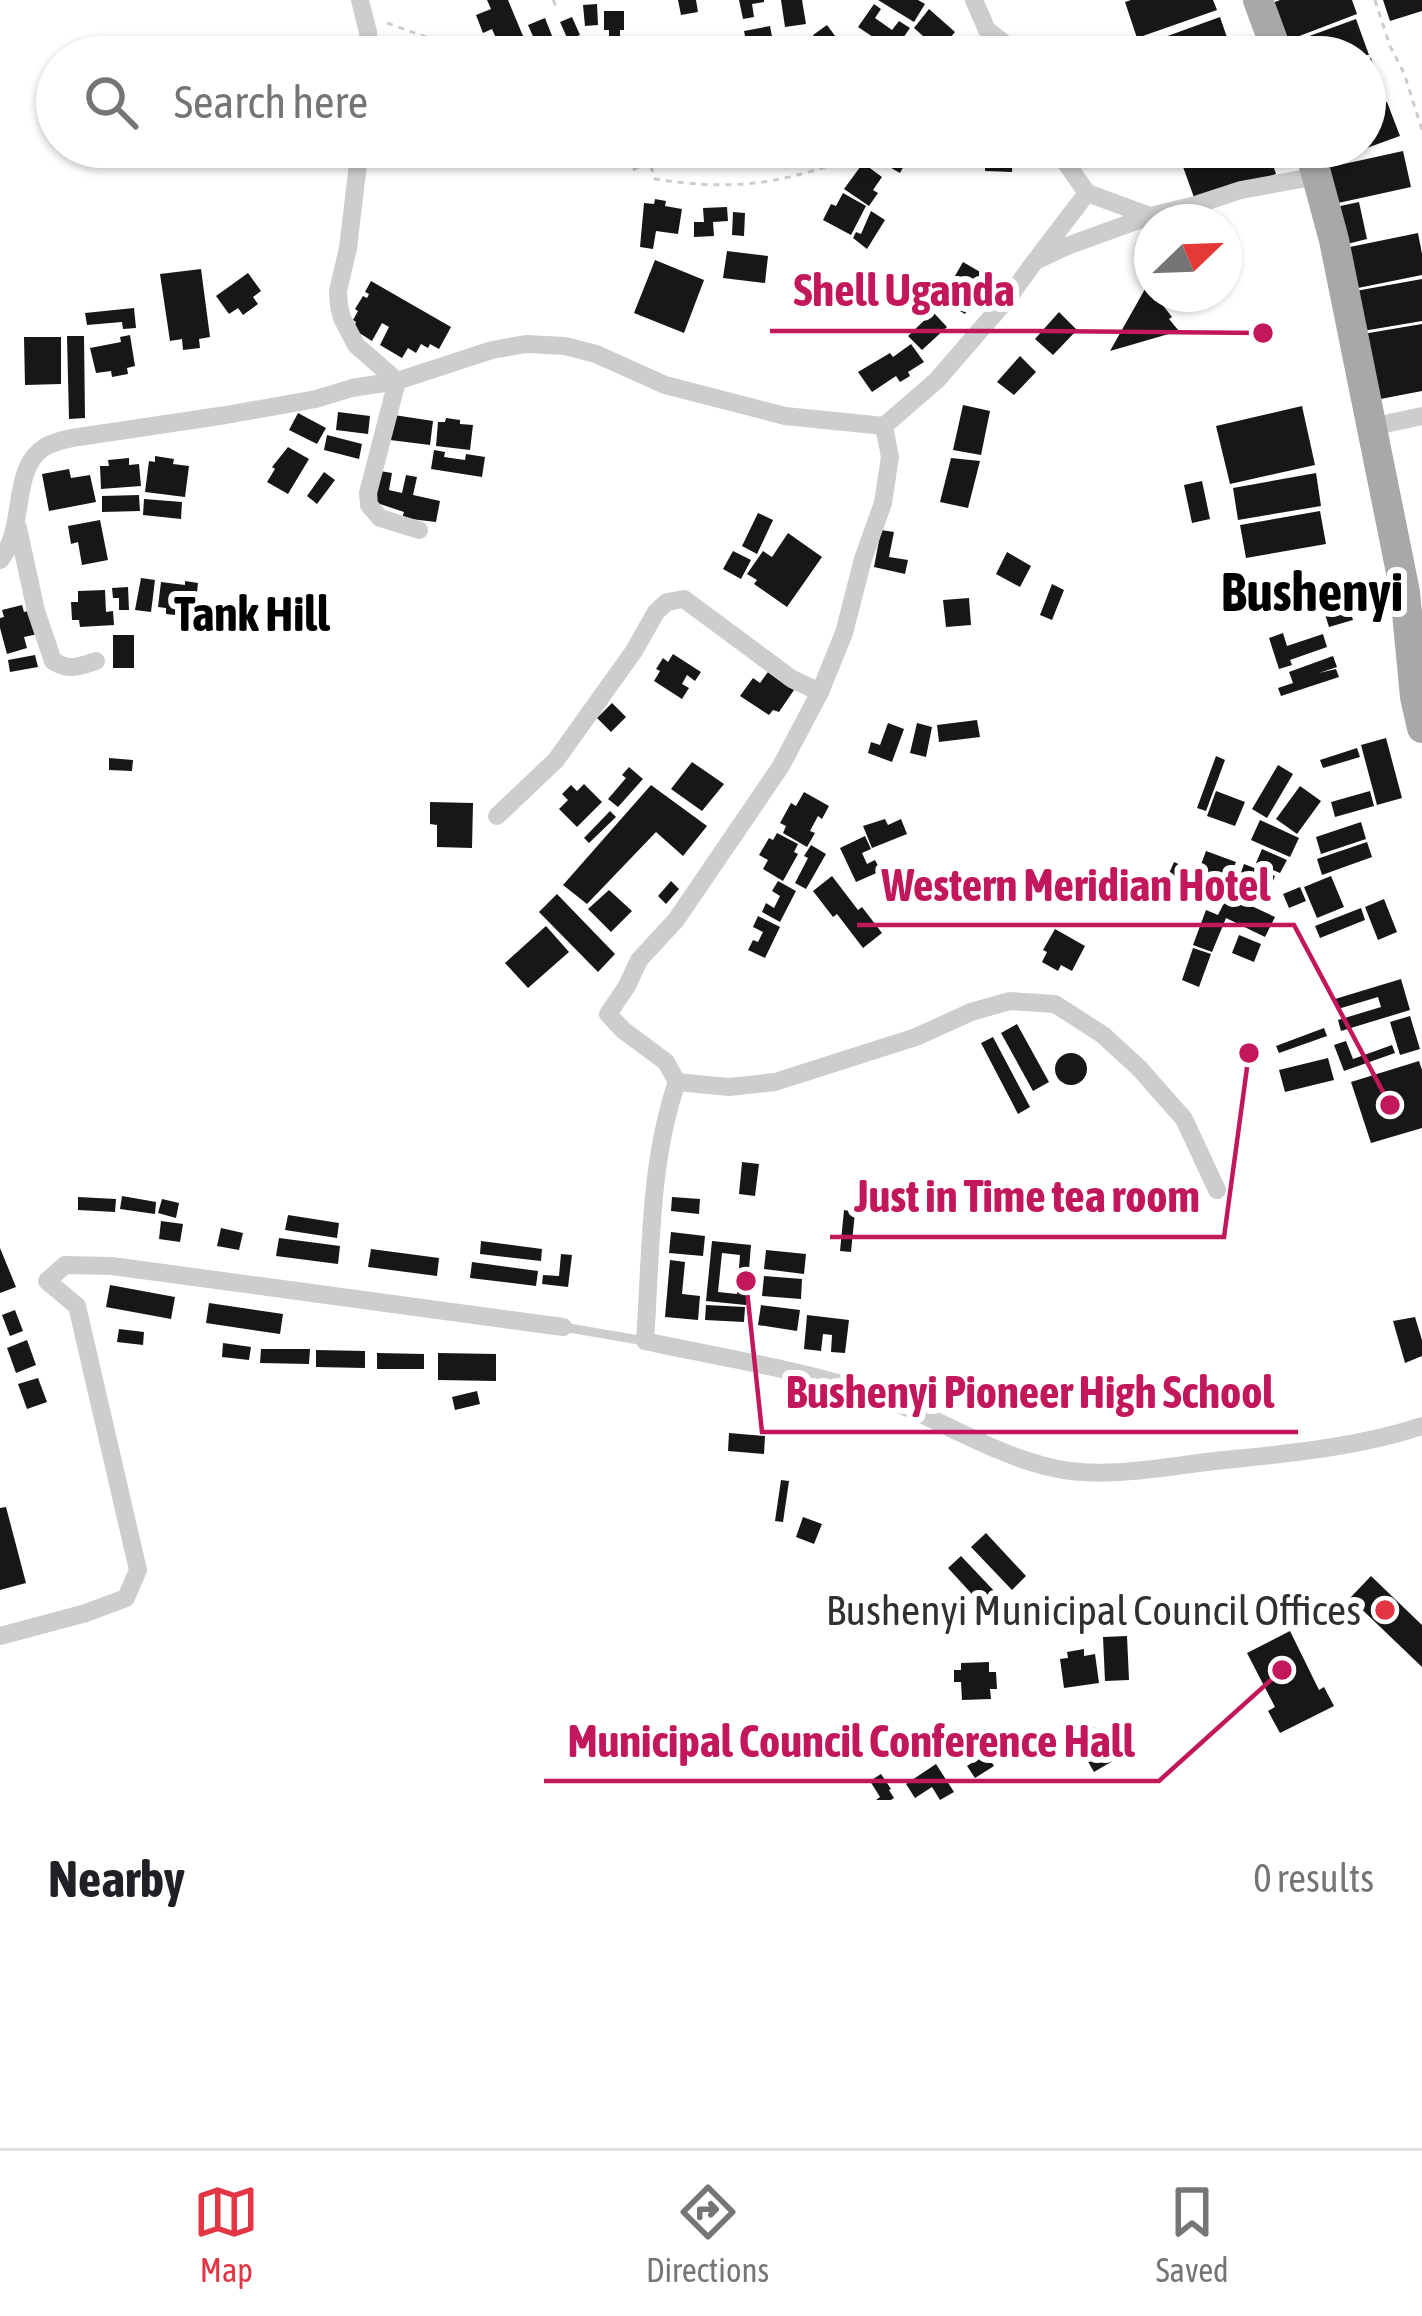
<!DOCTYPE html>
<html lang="en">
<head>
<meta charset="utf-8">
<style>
	:root { --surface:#fff; --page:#f2f2f2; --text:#202124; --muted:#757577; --line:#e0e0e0; --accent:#e33544 }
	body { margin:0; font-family:"Asap Condensed",sans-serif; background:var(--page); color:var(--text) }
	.compass { position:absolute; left:1134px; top:204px; width:108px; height:108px; border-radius:50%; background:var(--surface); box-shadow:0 3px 9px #0004; rotate:67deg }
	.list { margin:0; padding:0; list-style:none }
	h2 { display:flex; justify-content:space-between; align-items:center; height:156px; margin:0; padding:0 48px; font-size:51px }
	h2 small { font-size:39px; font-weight:400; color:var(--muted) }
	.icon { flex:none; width:66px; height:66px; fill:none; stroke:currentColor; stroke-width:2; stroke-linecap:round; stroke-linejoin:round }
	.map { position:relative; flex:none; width:1422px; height:1800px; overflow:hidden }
	.search { position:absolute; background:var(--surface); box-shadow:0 3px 9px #0004; left:36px; right:36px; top:36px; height:132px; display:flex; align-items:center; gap:30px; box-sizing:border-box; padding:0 42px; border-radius:66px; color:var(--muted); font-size:45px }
	.sheet { height:348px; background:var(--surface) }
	nav { display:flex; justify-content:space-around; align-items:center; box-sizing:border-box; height:168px; border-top:3px solid var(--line); background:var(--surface); font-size:33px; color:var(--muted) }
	nav a { display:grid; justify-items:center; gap:6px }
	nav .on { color:var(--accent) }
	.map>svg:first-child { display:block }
</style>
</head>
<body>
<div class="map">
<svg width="1422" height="1800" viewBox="0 0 1422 1800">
	<rect width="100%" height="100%" fill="#fff"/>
	<g fill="#171717" fill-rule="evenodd">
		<polygon points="487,0 508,0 528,48 504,57 492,29 483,33 476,15 491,9"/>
		<polygon points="678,0 696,0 698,12 681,15"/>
		<polygon points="739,0 764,0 764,2 752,4 754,17 743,19"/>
		<polygon points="781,0 802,0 806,24 785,27"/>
		<polygon points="878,0 918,0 925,4 914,22"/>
		<polygon points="1131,0 1213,0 1217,10 1137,38 1125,2"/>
		<polygon points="1280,0 1352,0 1357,14 1281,43 1267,5"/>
		<polygon points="1383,0 1422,0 1422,11 1390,21"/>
		<polygon points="597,4 598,25 585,26 583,5"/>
		<polygon points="874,4 881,9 875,18 892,30 899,21 910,28 894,51 858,27"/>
		<polygon points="929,9 955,32 934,57 912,57 901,48 907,40 923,54 932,44 914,28"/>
		<polygon points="604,11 624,11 624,30 620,30 620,49 609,49 609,30 604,30"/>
		<polygon points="572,17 580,35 568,40 560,22"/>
		<polygon points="1220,17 1232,52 1218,57 1144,57 1140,46"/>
		<polygon points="545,18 554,41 538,48 528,25"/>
		<polygon points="1356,19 1369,55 1285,57 1282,46"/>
		<polygon points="827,25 841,44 828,55 813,35"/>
		<polygon points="770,26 776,57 755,57 754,49 748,50 744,31"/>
		<polygon points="576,41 580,51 566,57 535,57"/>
		<polygon points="1371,58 1385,97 1365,104 1365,61"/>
		<polygon points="1387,102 1400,136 1325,163 1319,147 1365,147 1365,109"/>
		<polygon points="684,147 711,147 710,159 683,158"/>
		<polygon points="873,147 903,147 911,152 900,173 868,155"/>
		<polygon points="986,147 1013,147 1012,172 985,171"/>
		<polygon points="1175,147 1221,147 1221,148 1181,162"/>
		<polygon points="1229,147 1267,147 1276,174 1196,203 1182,164"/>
		<polygon points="1403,151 1411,187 1329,205 1321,169"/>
		<polygon points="863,163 882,177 873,190 878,193 869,206 844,189"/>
		<polygon points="843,193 866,206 851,235 823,220 831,204 836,206"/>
		<polygon points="655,199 666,201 665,206 682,209 678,234 656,231 653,249 640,247 644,203 654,204"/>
		<polygon points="1359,202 1367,239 1339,246 1331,208"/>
		<polygon points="727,207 728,221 713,222 714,236 694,237 694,222 704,222 703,208"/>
		<polygon points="871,211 885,220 867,249 853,238 856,232 861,234"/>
		<polygon points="733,212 745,213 744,236 732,235"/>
		<polygon points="1418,233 1422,254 1422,275 1348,290 1340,249"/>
		<polygon points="727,251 768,256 765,283 723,278"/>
		<polygon points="655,260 704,280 684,333 634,313"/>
		<polygon points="963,262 987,276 965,314 941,300"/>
		<polygon points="201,269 210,337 199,339 200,348 183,350 182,339 170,341 160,274"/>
		<polygon points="248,273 261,291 253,297 258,304 243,315 238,308 229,314 216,296"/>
		<polygon points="1422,279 1422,321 1357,332 1350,292"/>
		<polygon points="371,281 451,327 439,349 430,344 428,348 421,344 416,353 408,348 402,358 380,345 389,327 382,323 372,341 353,329 356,322 353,320 358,311 355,309 363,296 367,298 369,294 365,292"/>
		<polygon points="1145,289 1155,301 1158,299 1172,317 1169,319 1179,331 1110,351"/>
		<polygon points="134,308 136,328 123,329 122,322 87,325 85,313"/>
		<polygon points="933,312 947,327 922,350 908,336"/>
		<polygon points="1059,312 1077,330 1053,355 1035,339"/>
		<polygon points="1422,324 1422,391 1370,401 1357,335"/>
		<polygon points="130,335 135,366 127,368 128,374 112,377 111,371 96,373 90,348 121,342 120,337"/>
		<polygon points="67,336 84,336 85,418 69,419"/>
		<polygon points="24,337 61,337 61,384 25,385"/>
		<polygon points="911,344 924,362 908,372 910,376 900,382 896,376 872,392 858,372 890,353 893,357"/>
		<polygon points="1020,356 1036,372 1014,395 997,382"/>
		<polygon points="963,405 990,411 981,455 953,450"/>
		<polygon points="1302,406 1315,465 1230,484 1216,426"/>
		<polygon points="338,412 370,416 368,434 336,430"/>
		<polygon points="298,413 326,428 317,444 289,430"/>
		<polygon points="394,415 433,421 430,445 390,440"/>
		<polygon points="446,418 460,420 460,424 473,425 470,450 436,446 438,422 445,422"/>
		<polygon points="327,435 362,444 359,459 324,450"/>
		<polygon points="288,447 309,459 288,494 267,482 275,469 272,467"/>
		<polygon points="434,450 445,452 444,457 465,460 466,454 485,457 482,477 431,469"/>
		<polygon points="155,456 174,459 173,464 189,466 185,497 145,492 149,461 155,462"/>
		<polygon points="129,458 129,465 139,464 141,486 101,489 100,466 109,466 108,460"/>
		<polygon points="951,458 980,461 968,508 940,502"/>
		<polygon points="69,469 71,478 90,475 96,502 49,511 42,474"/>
		<polygon points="380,471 392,473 389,490 402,493 406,475 417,477 413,495 440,501 436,522 402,518 404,512 374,502"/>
		<polygon points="324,472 335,480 317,504 307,496"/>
		<polygon points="1316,473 1321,506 1238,520 1233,488"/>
		<polygon points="1202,481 1210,519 1192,523 1184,485"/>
		<polygon points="139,495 140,511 102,512 102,496"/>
		<polygon points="144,499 182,502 181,519 143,515"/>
		<polygon points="1320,511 1326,544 1246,558 1240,525"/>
		<polygon points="758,513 773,520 757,554 742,546"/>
		<polygon points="100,520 108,560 82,565 78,542 71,544 68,526"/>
		<polygon points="881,530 894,532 889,557 908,560 905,574 874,567"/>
		<polygon points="788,533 822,557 787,607 754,584 757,580 747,574 763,551 772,557"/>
		<polygon points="733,551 751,560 741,579 723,569"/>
		<polygon points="1007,552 1031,566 1020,587 996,574"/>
		<polygon points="141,578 155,580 151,612 135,610"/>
		<polygon points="185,581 198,583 195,612 185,611 185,616 166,614 166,608 158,607 161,582 185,585"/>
		<polygon points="1052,584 1064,590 1052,620 1040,615"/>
		<polygon points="128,587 129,610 119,610 119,598 113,598 112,588"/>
		<polygon points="105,590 106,612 113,611 114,625 80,627 79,620 72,620 71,602 78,602 78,591"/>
		<polygon points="969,598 971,625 946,627 943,600"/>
		<polygon points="1348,604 1353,620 1329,627 1324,611"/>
		<polygon points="22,605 24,612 32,610 38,634 24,637 27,648 7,654 0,628 0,618 4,617 2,610"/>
		<polygon points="1283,633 1287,646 1323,634 1327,647 1290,660 1292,665 1279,669 1269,638"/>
		<rect x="113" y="635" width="21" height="33"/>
		<polygon points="673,654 701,672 695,681 687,675 682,684 689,688 682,699 654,681 660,671 656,669 663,658 668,662"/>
		<polygon points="35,655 38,667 10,672 8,660"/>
		<polygon points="1333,656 1337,667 1319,673 1336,669 1339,677 1281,696 1278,688 1293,683 1289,672"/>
		<polygon points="768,672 794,690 779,712 773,710 769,715 740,696 753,678 760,683"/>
		<polygon points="612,703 626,717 611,732 597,718"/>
		<polygon points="977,720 980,737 939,742 937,725"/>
		<polygon points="888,723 904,729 892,762 868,753 871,742 880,745"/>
		<polygon points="917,723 932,727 926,757 910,753"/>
		<polygon points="1386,738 1402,798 1377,805 1361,745"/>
		<polygon points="1357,748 1360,757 1323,768 1320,760"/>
		<polygon points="1216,756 1225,760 1206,811 1197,808"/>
		<polygon points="109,758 133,760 132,771 109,770"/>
		<polygon points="692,762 724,784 702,811 671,789"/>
		<polygon points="1278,765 1293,774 1267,818 1252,809"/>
		<polygon points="629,767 643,779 618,807 608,799 626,778 622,775"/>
		<polygon points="584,784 602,802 577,827 559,809 568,800 562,794 571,785 577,791"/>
		<polygon points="651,785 707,826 683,856 656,832 587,904 563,885"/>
		<polygon points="1300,786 1321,801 1297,834 1276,819"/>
		<polygon points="1216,791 1245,802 1235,826 1207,816"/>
		<polygon points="1370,791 1374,806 1335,817 1331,802"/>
		<polygon points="804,792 829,806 822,819 818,816 810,831 815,833 807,847 783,833 786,826 780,823 791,803 796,806"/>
		<polygon points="430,802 473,803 472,848 437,847 437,825 430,824"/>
		<polygon points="610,811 616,817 589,843 584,838"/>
		<polygon points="885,819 888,825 901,819 907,834 872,848 863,826"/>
		<polygon points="1260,820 1299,838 1290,857 1251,840"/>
		<polygon points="1361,822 1366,839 1321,854 1316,837"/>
		<polygon points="777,833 798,844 794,852 798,854 783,881 763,869 768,860 759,855 769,838 773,840"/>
		<polygon points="865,836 871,849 862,853 867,864 875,860 881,871 856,882 840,848"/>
		<polygon points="1367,842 1372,857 1322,875 1317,859"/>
		<polygon points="811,845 826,854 806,889 795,883 808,858 804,856"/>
		<polygon points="1262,849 1287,860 1280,873 1256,863"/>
		<polygon points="1206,851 1236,862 1218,905 1201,899 1210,875 1199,870"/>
		<polygon points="1174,862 1208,877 1198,900 1164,885"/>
		<polygon points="1244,864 1275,876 1268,893 1238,881"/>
		<polygon points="832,876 858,910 862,907 882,933 863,948 837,914 833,917 813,891"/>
		<polygon points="1331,876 1344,907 1317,918 1304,887"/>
		<polygon points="671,881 679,889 666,904 658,896"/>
		<polygon points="778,881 796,891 780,922 762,912 766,903 774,908 780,896 772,891"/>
		<polygon points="1300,887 1306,901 1289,908 1283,894"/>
		<polygon points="609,890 632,911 611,932 588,909"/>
		<polygon points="557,894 615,954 598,972 539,912"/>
		<polygon points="1228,895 1275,917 1265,937 1226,918 1212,952 1193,945 1206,910 1218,915"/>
		<polygon points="1384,899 1397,932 1378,940 1365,907"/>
		<polygon points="1361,908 1365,920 1320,938 1315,926"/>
		<polygon points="758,916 780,927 765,958 748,950 753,940 758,942 763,932 753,927"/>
		<polygon points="546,926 569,952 528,988 505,963"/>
		<polygon points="1055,929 1085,946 1072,971 1061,965 1058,971 1042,962 1047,952 1043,950"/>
		<polygon points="1239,935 1261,944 1254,962 1232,953"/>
		<polygon points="1193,948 1211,954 1199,987 1182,980"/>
		<polygon points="1401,979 1410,1010 1341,1031 1338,1020 1381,1007 1378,997 1338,1009 1335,999"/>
		<polygon points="1410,1016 1420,1049 1400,1055 1390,1022"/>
		<polygon points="1017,1024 1049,1082 1033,1091 1001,1033"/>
		<polygon points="1324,1028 1327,1036 1279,1053 1276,1046"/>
		<polygon points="993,1037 1030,1107 1018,1114 981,1043"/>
		<polygon points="1346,1041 1353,1059 1392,1045 1395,1053 1344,1071 1334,1045"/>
		<circle cx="1071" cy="1069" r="16"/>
		<polygon points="1328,1058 1334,1080 1285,1092 1279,1070"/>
		<polygon points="1419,1061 1422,1070 1422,1128 1371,1143 1351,1082"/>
		<polygon points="742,1162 759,1164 755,1196 739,1194"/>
		<polygon points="122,1196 156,1202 155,1214 120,1209"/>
		<polygon points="78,1197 116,1199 115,1212 78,1210"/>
		<polygon points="672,1197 700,1199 699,1214 671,1211"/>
		<polygon points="162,1199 179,1203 176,1218 158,1213"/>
		<polygon points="844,1210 855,1212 851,1252 840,1251"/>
		<polygon points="288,1215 339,1223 337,1238 285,1230"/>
		<polygon points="161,1221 183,1224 180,1242 159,1239"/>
		<polygon points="221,1228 243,1233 239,1250 217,1246"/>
		<polygon points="671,1232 705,1236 703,1256 669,1253"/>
		<polygon points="279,1238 340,1246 338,1264 276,1256"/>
		<polygon points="481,1241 542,1249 541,1261 480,1254"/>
		<path d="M 712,1241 L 751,1245 L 746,1305 L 706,1301 ZM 722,1253 L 740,1255 L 737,1294 L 718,1292 Z"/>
		<polygon points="0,1248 16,1287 0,1293"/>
		<polygon points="371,1249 439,1258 437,1276 368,1267"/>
		<polygon points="766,1250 806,1254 804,1274 764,1269"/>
		<polygon points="561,1254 572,1255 568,1287 542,1284 543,1275 559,1276"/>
		<polygon points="670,1260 685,1262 682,1294 700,1296 698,1320 665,1317"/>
		<polygon points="472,1262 538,1271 536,1286 470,1278"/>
		<polygon points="764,1276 802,1279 801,1299 762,1296"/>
		<polygon points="110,1285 175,1297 171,1319 106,1307"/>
		<polygon points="209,1303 283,1314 280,1334 206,1323"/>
		<polygon points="706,1305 745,1307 744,1322 705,1320"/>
		<polygon points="761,1305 800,1310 797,1331 758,1325"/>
		<polygon points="15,1310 23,1331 10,1336 2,1315"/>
		<polygon points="807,1315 849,1320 845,1353 831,1352 832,1335 823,1334 821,1351 804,1349"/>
		<polygon points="1415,1317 1422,1340 1422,1356 1405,1363 1393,1321"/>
		<polygon points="119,1329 144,1332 143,1345 117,1342"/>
		<polygon points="27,1340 36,1365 16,1373 7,1348"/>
		<polygon points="223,1343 251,1347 249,1360 222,1357"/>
		<polygon points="261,1349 310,1349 309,1364 260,1363"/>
		<polygon points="316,1350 365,1351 365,1368 316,1367"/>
		<polygon points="377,1353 424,1354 424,1369 377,1369"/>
		<polygon points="438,1353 496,1354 496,1381 438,1380"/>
		<polygon points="38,1378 47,1402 27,1409 18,1384"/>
		<polygon points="477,1391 480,1404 455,1410 452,1397"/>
		<polygon points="729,1433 765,1436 764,1454 728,1451"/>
		<polygon points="781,1480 789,1481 783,1522 775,1521"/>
		<polygon points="6,1507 26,1583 0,1590 0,1508"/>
		<polygon points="803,1517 822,1524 814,1544 796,1537"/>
		<polygon points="986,1533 1026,1576 1012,1590 971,1547"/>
		<polygon points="961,1556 1017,1615 1003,1628 948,1568"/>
		<polygon points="1371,1576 1422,1625 1422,1667 1350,1598"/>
		<polygon points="1290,1631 1319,1690 1324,1687 1334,1706 1280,1733 1268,1711 1275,1707 1247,1653"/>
		<polygon points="1127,1636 1129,1680 1105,1681 1103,1637"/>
		<polygon points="1084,1649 1084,1656 1095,1654 1099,1683 1064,1688 1060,1659 1068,1658 1067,1652"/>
		<polygon points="989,1662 989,1672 996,1672 997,1689 990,1689 991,1699 962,1700 961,1682 954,1682 954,1670 961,1670 961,1663"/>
		<polygon points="1094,1727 1100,1738 1103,1736 1116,1759 1094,1772 1080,1748 1075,1750 1070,1741"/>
		<polygon points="980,1743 994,1766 975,1778 967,1766 976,1760 970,1749"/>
		<polygon points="936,1764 954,1792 940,1800 932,1787 915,1798 906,1784"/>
		<polygon points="881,1774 891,1789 889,1790 894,1798 891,1800 876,1800 880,1797 870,1781"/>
	</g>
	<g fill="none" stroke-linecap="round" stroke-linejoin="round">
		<g stroke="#cdcdcd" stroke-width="3" stroke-dasharray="6 6" stroke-linecap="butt">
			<polyline points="553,0 556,6"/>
			<polyline points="1375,0 1390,46 1404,73 1422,130"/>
			<polyline points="387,23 440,42 472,57"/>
			<path d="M 633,170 L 649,161 L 655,179 C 726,190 770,186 837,163 L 837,147"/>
		</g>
		<polyline stroke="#cdcdcd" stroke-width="9" points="563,1327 645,1341"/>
		<g stroke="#cdcdcd" stroke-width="18">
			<polyline points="360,0 368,32 369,57"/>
			<polyline points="974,0 987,30 1022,57"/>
			<polyline points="360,147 348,248 338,291 339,306 342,318 356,345 397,381 368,493 369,505 380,518 419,530"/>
			<polyline points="1055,147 1087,193 1150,216"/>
			<path d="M 1318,176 L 1241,190 L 1192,206 L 1150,216 L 1067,246 L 1035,261 L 1009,297 L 937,380 L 884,426 L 890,457 L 883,503 L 863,559 L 844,633 L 820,692 L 781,766 L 676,920 L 639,960 L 627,986 L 608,1014 L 623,1030 L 666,1062 L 677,1082 C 649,1162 651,1257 645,1341 C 722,1358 801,1369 876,1395 C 935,1416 991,1454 1053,1468 C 1102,1479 1157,1468 1207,1462 C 1280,1454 1352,1449 1422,1426"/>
			<polyline points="1039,256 1087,193"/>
			<polyline points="1371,427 1422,416"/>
			<path d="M 18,528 L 36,611 L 53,661 C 69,671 78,667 96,661"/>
			<path d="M 0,560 C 27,529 10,467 45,447 C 53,442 63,440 72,438 L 226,415 L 316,399 L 352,388 L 397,381 L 492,350 L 526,344 L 565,346 L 596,354 L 665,385 L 785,416 L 884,426"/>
			<polyline points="497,816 556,760 634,651 656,612 667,602 684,599 792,679 820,692"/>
			<polyline points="677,1082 729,1087 775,1082 916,1037 971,1012 1010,1001 1055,1004 1103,1035 1139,1068 1184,1119 1217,1190"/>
			<polyline points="0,1636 86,1613 126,1598 138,1570 77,1306 47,1281 65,1265 112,1266 563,1327"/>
		</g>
		<g stroke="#a8a8a8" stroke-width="30">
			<polyline points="1258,0 1279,57"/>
			<polyline points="1309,147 1334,240 1405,592 1415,697 1422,728"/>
		</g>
	</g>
	<circle fill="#e33544" stroke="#fff" stroke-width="4.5" cx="1385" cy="1610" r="12"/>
	<g text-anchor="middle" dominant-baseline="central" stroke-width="12" stroke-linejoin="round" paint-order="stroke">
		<g font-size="42" fill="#303030" stroke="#fff" text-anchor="end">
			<text x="1361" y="1610">Bushenyi Municipal Council Offices</text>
		</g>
		<g font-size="48" font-weight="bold" fill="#000" stroke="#fff">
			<text x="252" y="613">Tank Hill</text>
		</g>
		<g font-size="54" font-weight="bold" fill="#000" stroke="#fff">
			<text x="1312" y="591">Bushenyi</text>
		</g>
	</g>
	<path fill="none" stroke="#c2185b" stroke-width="4.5" d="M1263 333L1039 331H770M1390 1105L1294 925H857M1249 1053L1224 1237H830M746 1281L762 1432H1298M1282 1670L1159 1781H544"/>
	<g fill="#c2185b" stroke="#fff" stroke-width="4.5">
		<circle cx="1263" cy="333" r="12"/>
		<circle cx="1390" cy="1105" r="12"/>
		<circle cx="1249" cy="1053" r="12"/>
		<circle cx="746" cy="1281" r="12"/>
		<circle cx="1282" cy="1670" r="12"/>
	</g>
	<g font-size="45" text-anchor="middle" font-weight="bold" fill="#c2185b" stroke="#fff" stroke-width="12" stroke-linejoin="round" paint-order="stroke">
		<text x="904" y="306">Shell Uganda</text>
		<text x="1076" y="901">Western Meridian Hotel</text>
		<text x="1027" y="1212">Just in Time tea room</text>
		<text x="1030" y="1408">Bushenyi Pioneer High School</text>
		<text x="851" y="1757">Municipal Council Conference Hall</text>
	</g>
</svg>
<svg class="compass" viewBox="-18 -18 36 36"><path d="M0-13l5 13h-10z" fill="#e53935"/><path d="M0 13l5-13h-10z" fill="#757577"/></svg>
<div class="search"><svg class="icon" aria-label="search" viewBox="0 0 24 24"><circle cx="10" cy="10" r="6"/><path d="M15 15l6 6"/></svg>Search here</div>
</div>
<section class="sheet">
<h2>Nearby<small>0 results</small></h2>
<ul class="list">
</ul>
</section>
<nav>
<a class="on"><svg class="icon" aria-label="map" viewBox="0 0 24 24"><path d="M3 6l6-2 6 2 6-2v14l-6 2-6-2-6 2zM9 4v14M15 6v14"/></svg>Map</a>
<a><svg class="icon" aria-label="directions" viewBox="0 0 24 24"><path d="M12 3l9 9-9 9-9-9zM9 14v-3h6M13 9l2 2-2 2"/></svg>Directions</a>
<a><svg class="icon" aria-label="saved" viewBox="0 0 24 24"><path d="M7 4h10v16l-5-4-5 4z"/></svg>Saved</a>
</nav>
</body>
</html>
